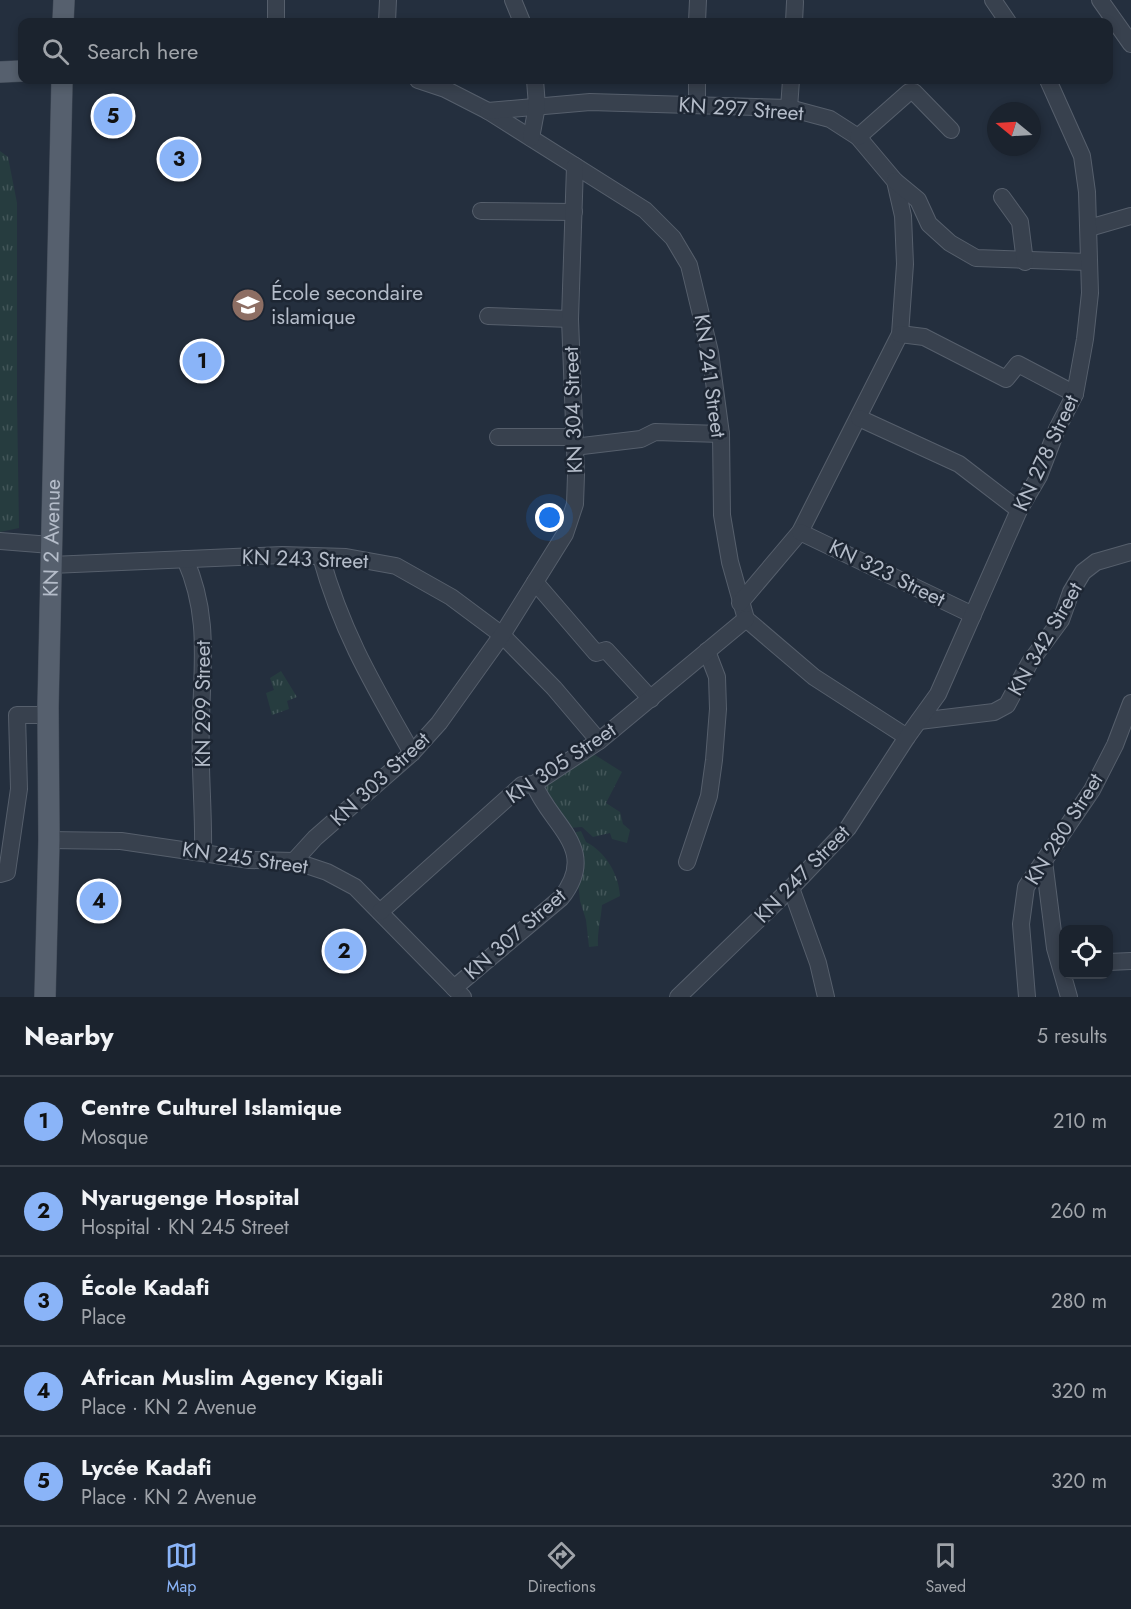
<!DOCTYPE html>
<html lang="en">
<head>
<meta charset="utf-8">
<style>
	:root { --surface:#1b232e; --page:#242b36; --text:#f1f3f6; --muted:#a0a4aa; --line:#39404a; --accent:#8ab4f8 }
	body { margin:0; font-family:Jost,sans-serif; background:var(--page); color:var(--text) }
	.controls { position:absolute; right:18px; bottom:18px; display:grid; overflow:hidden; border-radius:12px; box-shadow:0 3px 9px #0003 }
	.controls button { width:54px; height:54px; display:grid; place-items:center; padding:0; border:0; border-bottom:2px solid var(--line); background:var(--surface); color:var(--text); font:30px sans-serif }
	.compass { position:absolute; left:987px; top:102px; width:54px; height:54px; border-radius:50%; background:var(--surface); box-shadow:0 3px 9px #0003; rotate:288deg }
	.you { position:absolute; left:550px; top:518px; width:21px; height:21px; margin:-15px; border:4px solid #fff; border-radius:50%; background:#1a73e8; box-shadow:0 0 0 9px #1a73e833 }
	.badge { display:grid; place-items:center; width:39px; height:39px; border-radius:50%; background:var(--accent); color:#111; font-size:20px; font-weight:700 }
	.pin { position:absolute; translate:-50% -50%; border:3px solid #fff; box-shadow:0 2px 6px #0006 }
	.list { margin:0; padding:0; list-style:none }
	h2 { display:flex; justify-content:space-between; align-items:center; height:78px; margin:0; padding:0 24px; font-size:26px }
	h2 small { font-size:20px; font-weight:400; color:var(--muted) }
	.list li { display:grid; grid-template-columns:39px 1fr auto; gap:18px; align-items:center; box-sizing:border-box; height:90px; padding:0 24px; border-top:2px solid var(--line) }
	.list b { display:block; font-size:22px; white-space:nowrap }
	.list p { margin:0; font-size:20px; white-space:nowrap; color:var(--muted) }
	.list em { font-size:20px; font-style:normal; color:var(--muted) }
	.icon { flex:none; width:33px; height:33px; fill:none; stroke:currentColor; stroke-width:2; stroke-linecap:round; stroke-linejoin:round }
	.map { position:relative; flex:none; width:1131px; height:997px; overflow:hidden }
	.search { position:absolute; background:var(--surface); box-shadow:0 3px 9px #0003; left:18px; right:18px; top:18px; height:66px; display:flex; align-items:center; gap:15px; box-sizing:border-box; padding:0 21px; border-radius:12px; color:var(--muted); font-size:22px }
	.sheet { height:528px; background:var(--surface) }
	nav { display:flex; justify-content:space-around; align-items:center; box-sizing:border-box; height:84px; border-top:2px solid var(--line); background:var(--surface); font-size:16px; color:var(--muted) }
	nav a { display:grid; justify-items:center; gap:3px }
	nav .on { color:var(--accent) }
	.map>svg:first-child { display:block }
</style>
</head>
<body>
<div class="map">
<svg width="1131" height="997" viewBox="0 0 1131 997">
	<defs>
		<pattern id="grass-tufts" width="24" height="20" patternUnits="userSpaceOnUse" patternTransform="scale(1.5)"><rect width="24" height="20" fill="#263c3f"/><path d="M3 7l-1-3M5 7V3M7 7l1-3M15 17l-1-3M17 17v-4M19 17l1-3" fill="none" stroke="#435659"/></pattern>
	</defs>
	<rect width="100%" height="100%" fill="#242f3e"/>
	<g fill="url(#grass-tufts)">
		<polygon points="0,151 8,157 17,203 17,401 19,528 0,532"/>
		<polygon points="281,671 297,697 287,701 289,709 272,715 266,693 274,690 270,678"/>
		<polygon points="592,753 622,772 606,803 620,812 623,824 630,830 627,843 612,839 610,833 593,837 582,827 569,828 553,808 555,802 542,787"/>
		<path d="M 581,831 L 586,842 C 606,852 619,875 620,896 L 602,905 C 601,919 597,933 598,946 L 589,947 L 586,920 L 580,901 L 573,833 Z"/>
	</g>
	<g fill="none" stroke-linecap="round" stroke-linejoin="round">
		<defs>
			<g id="minor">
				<polyline points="276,0 276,22"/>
				<polyline points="513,0 522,22"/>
				<polyline points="993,0 1008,22"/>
				<polyline points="1100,0 1131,44"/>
				<polyline points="387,22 388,0"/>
				<polyline points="697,22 698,0"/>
				<polyline points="794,22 795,2"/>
				<polyline points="418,80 445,89 488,111 645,210 673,238 689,265 710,352 721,434 722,515 730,562 746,619 814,677 907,737"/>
				<polyline points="697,105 697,80"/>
				<polyline points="789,108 791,80"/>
				<polyline points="488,111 590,102 789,108 830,119 858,137 895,181 903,216 905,264 900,334 800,532 740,603"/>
				<polyline points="858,137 909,92 914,92 951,130"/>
				<polyline points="531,138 537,106 535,80"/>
				<polyline points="895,181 918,200 929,224 950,243 976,258 1088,262"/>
				<polyline points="1002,197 1020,222 1025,262"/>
				<polyline points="481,211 574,212"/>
				<polyline points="1089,228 1131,216"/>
				<polyline points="488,316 570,319"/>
				<polyline points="900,334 924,337 1006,379 1018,364 1075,394"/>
				<polyline points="859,418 959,464 1019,510"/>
				<polyline points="498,437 574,437"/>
				<polyline points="574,447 641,439 655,432 721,434"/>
				<polyline points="800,532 973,615"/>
				<polyline points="0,541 51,545"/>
				<path d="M 321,557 C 342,633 374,686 412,753"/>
				<path d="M 185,559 C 210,615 202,663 201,722 C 199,765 204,809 203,852"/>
				<polyline points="51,565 282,555 346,557 396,566 451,597 502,635 554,688 599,741"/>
				<polyline points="535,582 596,653 606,650 651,699"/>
				<polyline points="919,721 994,712 1007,705 1030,662 1061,620 1071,592 1083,572 1096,562 1131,552"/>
				<polyline points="49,840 121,841 250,860 294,861 327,872 355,887 463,997"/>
				<polyline points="294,861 315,838 412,753 439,723 502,635 565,534 575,504 576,475 570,319 575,166"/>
				<polyline points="1044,861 1055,948 1069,997"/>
				<polyline points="687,862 709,796 714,760 718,709 717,677 707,651"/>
				<polyline points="0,874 7,872 19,789 17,715 48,715"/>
				<polyline points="791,888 818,963 826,997"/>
				<polyline points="380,912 522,785 534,784 599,741 746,619"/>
				<polyline points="1108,962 1131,961"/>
				<path d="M 454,988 L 561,898 C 600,849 551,826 534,784"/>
				<polyline points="678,997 791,888 848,828 907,737 938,694 1019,510 1039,476 1057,429 1075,394 1085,339 1090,293 1087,192 1082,156 1048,80"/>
				<polyline points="1027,997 1021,924 1026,887 1092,790 1115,745 1131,703"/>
			</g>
			<g id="major">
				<polyline points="63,22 64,0"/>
				<polyline points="0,72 22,71"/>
				<path id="s1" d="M 45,997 L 49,840 L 48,707 L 62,80"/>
			</g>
		</defs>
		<use href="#minor" stroke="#565f6c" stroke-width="18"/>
		<use href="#major" stroke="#414a57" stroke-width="22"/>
		<use href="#minor" stroke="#38414e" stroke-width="16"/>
		<use href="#major" stroke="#56606e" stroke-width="21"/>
	</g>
	<defs>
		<symbol id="school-disc" viewBox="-11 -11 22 22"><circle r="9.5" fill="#8d6e63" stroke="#1d2633"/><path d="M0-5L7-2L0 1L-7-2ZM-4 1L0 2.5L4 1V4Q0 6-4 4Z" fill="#fff"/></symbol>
	</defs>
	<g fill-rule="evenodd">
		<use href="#school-disc" x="229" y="286" width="38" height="38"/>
	</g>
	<g text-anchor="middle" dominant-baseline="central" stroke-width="5" stroke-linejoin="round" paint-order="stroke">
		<g font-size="21" fill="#b4bcc9" stroke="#1d2633">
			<text transform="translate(741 109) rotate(4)">KN 297 Street</text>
			<text transform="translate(710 376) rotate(82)">KN 241 Street</text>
			<text transform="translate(573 410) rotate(-92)">KN 304 Street</text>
			<text transform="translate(1046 453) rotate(-65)">KN 278 Street</text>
			<text stroke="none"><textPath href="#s1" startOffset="459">KN 2 Avenue</textPath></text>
			<text transform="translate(305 559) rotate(2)">KN 243 Street</text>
			<text transform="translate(887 573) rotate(26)">KN 323 Street</text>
			<text transform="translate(1045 639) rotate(-60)">KN 342 Street</text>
			<text transform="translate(203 704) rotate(-90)">KN 299 Street</text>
			<text transform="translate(561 763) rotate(-34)">KN 305 Street</text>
			<text transform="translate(380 779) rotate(-43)">KN 303 Street</text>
			<text transform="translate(1064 829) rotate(-58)">KN 280 Street</text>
			<text transform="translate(245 858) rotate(8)">KN 245 Street</text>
			<text transform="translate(802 874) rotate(-46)">KN 247 Street</text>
			<text transform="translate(515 934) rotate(-41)">KN 307 Street</text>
		</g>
		<g font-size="21" fill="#b4bcc9" stroke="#1d2633" text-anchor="start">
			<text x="271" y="293">École secondaire<tspan x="271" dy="24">islamique</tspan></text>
		</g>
	</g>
</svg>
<div class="controls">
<button><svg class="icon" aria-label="locate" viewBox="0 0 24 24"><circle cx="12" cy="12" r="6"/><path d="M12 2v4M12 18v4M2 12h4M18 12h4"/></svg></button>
</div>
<svg class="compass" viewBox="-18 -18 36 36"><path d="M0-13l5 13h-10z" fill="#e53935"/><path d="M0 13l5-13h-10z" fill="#a0a4aa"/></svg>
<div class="you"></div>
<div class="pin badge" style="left:202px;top:361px">1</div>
<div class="pin badge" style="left:344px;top:951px">2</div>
<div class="pin badge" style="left:179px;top:159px">3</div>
<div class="pin badge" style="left:99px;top:901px">4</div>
<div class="pin badge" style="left:113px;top:116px">5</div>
<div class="search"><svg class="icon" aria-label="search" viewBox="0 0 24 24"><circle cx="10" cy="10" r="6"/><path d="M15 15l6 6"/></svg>Search here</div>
</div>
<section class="sheet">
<h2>Nearby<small>5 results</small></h2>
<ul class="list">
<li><span class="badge">1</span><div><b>Centre Culturel Islamique</b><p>Mosque</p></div><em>210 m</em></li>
<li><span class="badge">2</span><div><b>Nyarugenge Hospital</b><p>Hospital · KN 245 Street</p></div><em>260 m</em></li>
<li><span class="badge">3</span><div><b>École Kadafi</b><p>Place</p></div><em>280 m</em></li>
<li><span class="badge">4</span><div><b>African Muslim Agency Kigali</b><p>Place · KN 2 Avenue</p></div><em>320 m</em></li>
<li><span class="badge">5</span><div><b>Lycée Kadafi</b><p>Place · KN 2 Avenue</p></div><em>320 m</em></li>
</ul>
</section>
<nav>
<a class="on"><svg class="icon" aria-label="map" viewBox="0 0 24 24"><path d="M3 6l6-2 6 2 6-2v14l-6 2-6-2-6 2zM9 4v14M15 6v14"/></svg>Map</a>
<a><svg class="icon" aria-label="directions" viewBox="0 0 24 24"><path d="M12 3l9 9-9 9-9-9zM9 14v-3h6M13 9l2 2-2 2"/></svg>Directions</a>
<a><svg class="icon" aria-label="saved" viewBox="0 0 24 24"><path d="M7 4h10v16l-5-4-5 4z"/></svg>Saved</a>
</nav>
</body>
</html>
